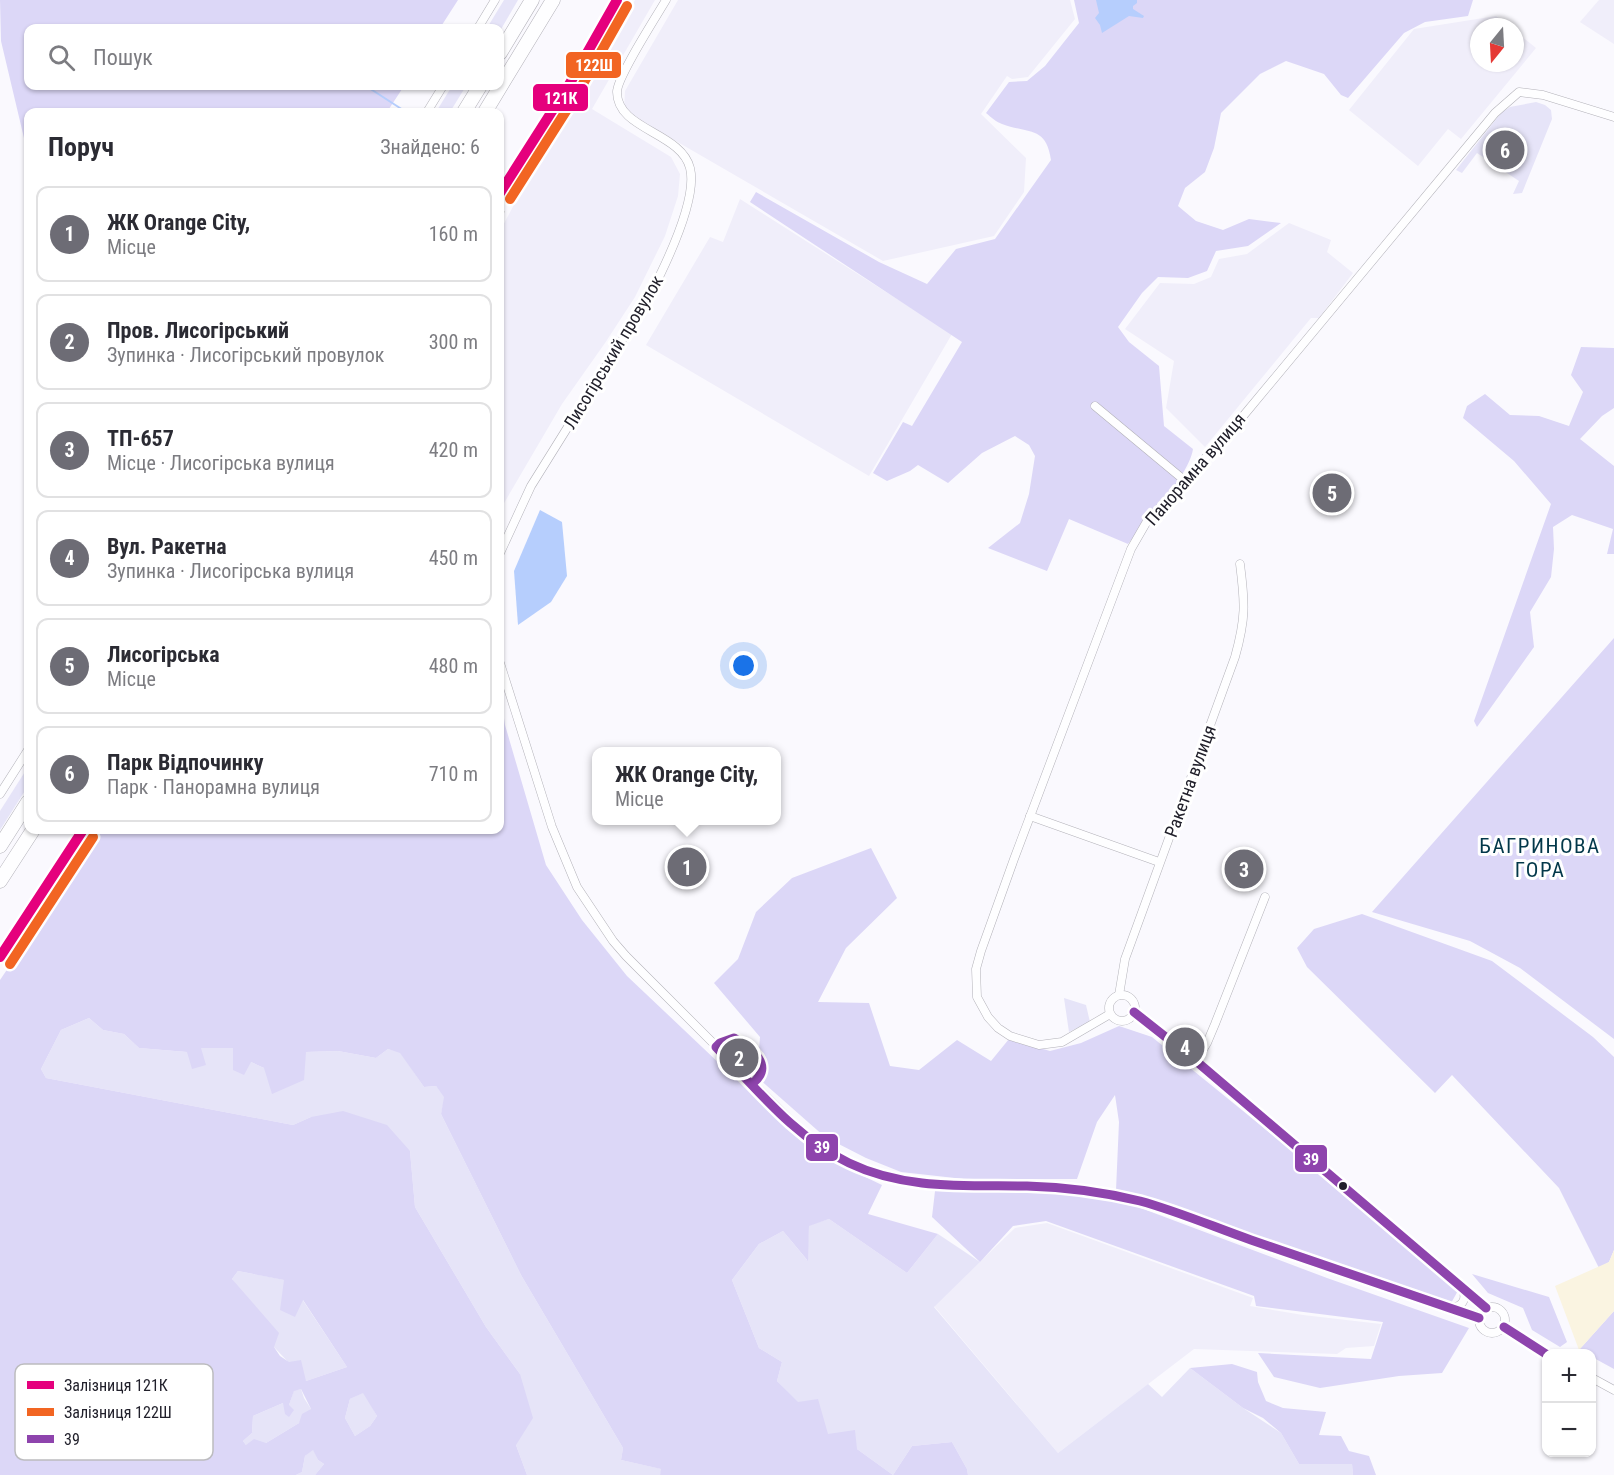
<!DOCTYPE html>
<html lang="uk">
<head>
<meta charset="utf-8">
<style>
	:root { --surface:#fff; --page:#f2f2f3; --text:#2b2b33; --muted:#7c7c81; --line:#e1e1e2; --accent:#6d6c75 }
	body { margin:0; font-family:"Roboto Condensed",sans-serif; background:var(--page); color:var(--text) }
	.controls { position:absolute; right:18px; bottom:18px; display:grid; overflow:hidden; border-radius:12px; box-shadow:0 2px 4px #0004 }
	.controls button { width:54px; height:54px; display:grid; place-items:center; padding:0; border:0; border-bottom:2px solid var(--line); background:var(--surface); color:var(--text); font:30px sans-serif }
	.compass { position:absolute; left:1470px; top:18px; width:54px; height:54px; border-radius:50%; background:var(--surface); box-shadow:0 2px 4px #0004; rotate:198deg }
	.you { position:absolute; left:744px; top:666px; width:21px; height:21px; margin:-15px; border:4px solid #fff; border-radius:50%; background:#1a73e8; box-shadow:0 0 0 9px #1a73e833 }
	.badge { display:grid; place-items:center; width:39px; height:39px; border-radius:50%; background:var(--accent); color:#fff; font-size:20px; font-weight:700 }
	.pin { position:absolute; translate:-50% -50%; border:3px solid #fff; box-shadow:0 2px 6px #0006 }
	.popup { position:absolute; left:592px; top:747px; width:189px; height:78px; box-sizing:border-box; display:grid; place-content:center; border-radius:12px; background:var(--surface); filter:drop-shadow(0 2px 4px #0005); font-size:20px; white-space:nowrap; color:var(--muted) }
	.popup b { font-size:22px; color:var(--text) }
	.popup::after { content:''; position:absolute; left:50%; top:100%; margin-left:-12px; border:12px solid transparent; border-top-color:var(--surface) }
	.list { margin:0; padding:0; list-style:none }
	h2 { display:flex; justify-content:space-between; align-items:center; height:78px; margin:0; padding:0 24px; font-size:26px }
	h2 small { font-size:20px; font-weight:400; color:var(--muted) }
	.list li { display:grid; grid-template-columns:39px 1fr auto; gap:18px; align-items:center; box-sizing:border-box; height:96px; margin:0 12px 12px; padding:0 12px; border:2px solid var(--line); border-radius:12px }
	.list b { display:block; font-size:22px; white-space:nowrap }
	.list p { margin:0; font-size:20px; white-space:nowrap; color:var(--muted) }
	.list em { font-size:20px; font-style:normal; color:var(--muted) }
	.icon { flex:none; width:33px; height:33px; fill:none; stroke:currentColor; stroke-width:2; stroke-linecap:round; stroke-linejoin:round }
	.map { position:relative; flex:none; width:1614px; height:1475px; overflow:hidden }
	.search { position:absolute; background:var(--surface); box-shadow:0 2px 4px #0004; left:24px; top:24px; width:480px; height:66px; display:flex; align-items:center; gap:15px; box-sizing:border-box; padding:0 21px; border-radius:12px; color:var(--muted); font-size:22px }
	.panel { position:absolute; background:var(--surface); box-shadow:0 2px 4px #0004; left:24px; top:108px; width:480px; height:726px; border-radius:12px }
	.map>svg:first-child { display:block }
</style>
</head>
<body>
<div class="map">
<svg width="1614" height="1475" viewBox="0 0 1614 1475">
	<rect width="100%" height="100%" fill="#faf9fe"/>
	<g fill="#f0eefa">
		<polygon points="635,0 655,0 592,109 671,157 680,174 678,196 665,236 635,297 605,343 562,404 500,510 500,231 534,167 576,103 579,103"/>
		<polygon points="678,0 1070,0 1075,19 1028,77 1012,79 1007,76 981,114 1026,158 1024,192 994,236 883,261 624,111 625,91"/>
		<polygon points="1599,0 1614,0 1614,44 1580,22"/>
		<polygon points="1496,16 1510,27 1479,27 1479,63 1515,63 1515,31 1536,48 1461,139 1448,129 1418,166 1349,110 1414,29"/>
		<polygon points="740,199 952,334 869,476 646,345 710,237 723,242"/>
		<polygon points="1289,223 1331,240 1327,252 1353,273 1319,318 1311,318 1205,447 1166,408 1174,361 1125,329 1160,283 1194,284 1211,277 1219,259 1247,254"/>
		<polygon points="1047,1223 1253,1298 1250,1306 1303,1315 1381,1324 1374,1346 1346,1348 1337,1354 1194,1349 1058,1453 934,1306 1015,1228"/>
	</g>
	<g fill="#e6e4f8">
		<polygon points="504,0 518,0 500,31 500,28 487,28"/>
		<polygon points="452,86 466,86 450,112 436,112"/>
		<polygon points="1536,102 1545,105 1551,110 1552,119 1522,193 1513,194 1519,181 1477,153 1462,173 1456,170 1501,113 1510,107"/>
		<polygon points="28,767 28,786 0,830 0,811"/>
		<polygon points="1064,998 1086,1005 1090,1022 1069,1032"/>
		<polygon points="89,1018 103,1030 124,1034 139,1048 187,1052 201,1048 234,1048 251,1062 264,1068 306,1052 338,1051 376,1058 388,1049 400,1052 424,1087 436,1086 445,1097 441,1114 521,1275 623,1448 621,1460 662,1469 660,1475 527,1475 516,1445 520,1374 486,1327 415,1207 410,1151 311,1117 293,1125 46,1078 41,1069 61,1030"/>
		<polygon points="829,1219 907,1273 938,1234 980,1262 934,1307 1058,1453 1148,1384 1162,1397 1190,1368 1243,1408 1281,1433 1299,1464 1352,1464 1353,1475 968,1475 967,1469 952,1442 912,1446 893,1475 857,1449 828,1435 777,1381 782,1362 759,1348 732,1280 759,1244 783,1231 807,1260 809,1225"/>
		<polygon points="238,1271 285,1280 302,1299 347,1367 306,1381 274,1347 232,1279"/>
		<polygon points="301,1389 304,1398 311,1409 299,1423 266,1443 246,1445 243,1441 252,1433 253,1416 283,1403 289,1405 294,1390"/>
		<polygon points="364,1392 377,1416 370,1426 355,1436 345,1418 350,1399"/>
		<polygon points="313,1449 318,1460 324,1464 315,1475 296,1475 302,1472 305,1456"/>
	</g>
	<g fill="#dcd7f7" fill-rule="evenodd">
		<polygon points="0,0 458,0 440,28 28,28 28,86 404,86 387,112 28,112 28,155 1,41"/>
		<path d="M 1074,0 L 1473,0 L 1468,16 L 1425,22 L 1404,33 L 1348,98 L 1341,95 L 1324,74 L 1286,61 L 1260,74 L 1221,113 L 1214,148 L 1205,172 L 1185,188 L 1178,206 L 1196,221 L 1223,230 L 1249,219 L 1281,223 L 1248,246 L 1216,251 L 1207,271 L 1188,278 L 1158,277 L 1142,293 L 1118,327 L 1129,342 L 1159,366 L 1164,426 L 1193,449 C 1189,476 1145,522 1128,544 L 1069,519 L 1047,571 L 988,548 L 1020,523 L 1029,494 L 1035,456 L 1029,445 L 1015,436 L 982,453 L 948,483 L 918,465 L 910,471 L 887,481 L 873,473 L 903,422 L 912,426 L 962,342 L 750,202 L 756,192 L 879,262 L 927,284 L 956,249 L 995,239 L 1051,160 C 1046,126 1029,134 1002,124 C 996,122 991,117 986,113 L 1009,82 L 1027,81 L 1045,66 L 1079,23 Z"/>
		<polygon points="1581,347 1614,348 1614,408 1602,416 1580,439 1614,466 1614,554 1607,554 1613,529 1572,515 1553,527 1554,549 1551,577 1530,612 1534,647 1477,727 1474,721 1551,504 1514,461 1463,418 1467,406 1485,394 1510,415 1539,416 1569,426 1583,392 1571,375"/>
		<polygon points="1614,638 1614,1039 1520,968 1470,941 1372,912"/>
		<path d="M 500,690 L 505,725 L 546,865 L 582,920 L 627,976 L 813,1152 L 882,1185 L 868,1214 L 938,1234 L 907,1273 L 829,1219 L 809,1226 L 808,1261 L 783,1231 L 759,1244 L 732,1280 L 759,1348 L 782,1362 L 777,1381 L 798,1402 L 818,1399 L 828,1434 L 855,1430 L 857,1449 L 893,1475 L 912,1446 L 952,1442 L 967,1469 L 968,1475 L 660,1475 L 661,1469 L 621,1460 L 623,1448 L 521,1275 L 441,1114 L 444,1097 L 436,1086 L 424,1087 L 400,1053 L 388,1049 L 376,1058 L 338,1051 L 306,1052 L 304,1080 L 272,1094 L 264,1068 L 251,1062 L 244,1075 L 233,1070 L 233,1048 L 201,1048 L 206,1065 L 192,1069 L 187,1052 L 139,1048 L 124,1034 L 103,1030 L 89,1018 L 61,1030 L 41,1069 L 46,1078 L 293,1125 L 311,1117 L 343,1111 L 387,1125 L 410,1151 L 415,1207 L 486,1327 L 520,1374 L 533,1418 L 516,1445 L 527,1475 L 315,1475 L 324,1464 L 318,1460 L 313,1450 L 305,1456 L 302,1472 L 296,1475 L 0,1475 L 0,980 L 101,830 L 500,830 ZM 238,1271 L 284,1280 L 280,1310 L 295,1317 L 303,1300 L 347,1367 L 306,1381 L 301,1360 L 289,1362 L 280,1356 L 274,1347 L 279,1333 L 232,1279 ZM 301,1389 L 311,1409 L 302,1414 L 299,1423 L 266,1443 L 254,1439 L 246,1445 L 243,1441 L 252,1433 L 253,1416 L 283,1403 L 285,1414 L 289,1417 L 294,1410 L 289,1405 L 294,1391 ZM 363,1393 L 377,1416 L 370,1426 L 355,1436 L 345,1418 L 350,1399 Z"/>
		<polygon points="871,848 897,898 846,948 818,1002 869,1003 890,1066 919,1070 957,1040 991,1061 1009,1039 1050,1051 1081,1043 1119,1026 1152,1037 1460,1287 1450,1305 1116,1190 1119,1122 1115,1095 1097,1122 1077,1179 964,1179 901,1172 866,1158 825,1137 757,1077 760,1037 714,983 738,959 756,912 792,878"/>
		<polygon points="1362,914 1492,961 1593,1037 1614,1057 1614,1250 1609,1262 1599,1268 1559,1188 1452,1075 1435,1093 1307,967 1297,948 1314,929"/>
		<polygon points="935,1191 1060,1192 1130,1204 1327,1278 1469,1328 1442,1373 1399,1376 1320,1388 1274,1377 1258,1353 1371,1359 1383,1322 1256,1306 1254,1296 1046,1221 1013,1226 980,1262 932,1217"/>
		<polygon points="1472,1274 1549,1297 1567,1342 1560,1347 1532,1330 1523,1308 1488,1293"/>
		<polygon points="1614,1311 1614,1369 1592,1357 1592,1354 1586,1353 1579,1350"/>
		<polygon points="1232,1364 1257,1372 1258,1382 1266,1401 1283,1408 1326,1412 1319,1435 1341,1436 1349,1451 1369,1456 1376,1475 1353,1475 1352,1464 1299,1464 1281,1433 1263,1418 1243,1408 1190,1368"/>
	</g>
	<polygon fill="#faf4e1" points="1614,1250 1614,1311 1579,1350 1555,1286 1609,1262"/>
	<g fill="#b6cefd">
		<polygon points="1096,0 1137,0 1137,3 1133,6 1133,9 1144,16 1143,18 1129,16 1102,33 1100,25 1095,18 1099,13"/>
		<polygon points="540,510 562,522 567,576 551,602 518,625 514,571"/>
	</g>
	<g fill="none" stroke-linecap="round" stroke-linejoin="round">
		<polyline stroke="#b6cefd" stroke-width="2" points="366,86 403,110"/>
		<defs>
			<g id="minor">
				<polyline points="478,28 495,0"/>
				<polyline points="427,112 443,86"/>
				<polyline points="1095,406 1184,480"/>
				<path d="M 500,553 L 531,486 L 649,297 C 664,268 698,200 690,168 C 681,132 617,130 617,92 C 617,77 656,17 666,0"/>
				<polyline points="500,663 552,827 577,887 613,941 626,956 802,1132 837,1156 874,1173 894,1179 914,1183 956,1187 1060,1188 1101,1193 1142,1202 1479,1318"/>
				<polyline points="0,794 28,750"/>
				<polyline points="1030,816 1159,862"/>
				<path d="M 1119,995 L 1125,959 L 1235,657 C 1246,618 1245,603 1240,564"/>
				<circle cx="1122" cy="1008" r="13"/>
				<polyline points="1134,1012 1196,1061 1486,1308"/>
				<polyline points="1110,1014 1062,1042 1039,1045 1010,1036 998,1028 988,1017 977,997 976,969 981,951 1014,859 1131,549 1146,523 1239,421 1495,113 1519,92 1543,95 1614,117"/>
				<polyline points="1196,1061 1207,1043 1215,1024 1265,897"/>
				<circle cx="1492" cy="1320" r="13"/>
				<path d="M 1452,1308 C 1462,1306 1467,1300 1463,1290"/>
				<polyline points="1504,1327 1546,1354"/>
				<polyline points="1592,1378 1614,1390"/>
			</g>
			<g id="trunk">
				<polyline points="500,53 532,0"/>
				<polyline points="464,112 480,86"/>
				<polyline points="485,112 553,0"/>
				<polyline points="0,846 28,802"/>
				<polyline points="0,881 33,830"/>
			</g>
		</defs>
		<use href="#minor" stroke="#b3b2b9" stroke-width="9"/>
		<use href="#trunk" stroke="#b3b2b9" stroke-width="15"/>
		<use href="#minor" stroke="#fefeff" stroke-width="8"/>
		<use href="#trunk" stroke="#fefeff" stroke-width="14"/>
		<g stroke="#dbdbdd" stroke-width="2" stroke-dasharray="10 10" stroke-linecap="butt">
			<polyline points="500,220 515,186 567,106 626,0"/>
			<polyline points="46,900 91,830"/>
		</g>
		<defs>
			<g id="bus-1">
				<polyline points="1134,1012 1196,1061 1486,1308"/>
				<path d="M 752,1084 C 775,1066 752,1048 734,1038 L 720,1043 L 716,1047 C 756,1088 795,1138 849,1163 C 905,1190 966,1185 1027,1186 C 1065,1187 1103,1192 1140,1201 C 1177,1211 1214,1227 1251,1240 C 1327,1266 1403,1292 1479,1318"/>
				<polyline points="1504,1327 1546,1354"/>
			</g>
		</defs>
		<use href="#bus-1" stroke="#fff" stroke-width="14"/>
		<use href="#bus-1" stroke="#8e44ad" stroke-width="9"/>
		<defs>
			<g id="rail-1">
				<polyline points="500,193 570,83 617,0"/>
				<polyline points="0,957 83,830"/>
			</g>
			<g id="rail-2">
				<polyline points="510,199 580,89 627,6"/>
				<polyline points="10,964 93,837"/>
			</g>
		</defs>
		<use href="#rail-1" stroke="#fff" stroke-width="15"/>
		<use href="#rail-2" stroke="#fff" stroke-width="15"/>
		<use href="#rail-1" stroke="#e5007d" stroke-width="10"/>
		<use href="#rail-2" stroke="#f26522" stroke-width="10"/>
	</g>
	<circle fill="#21202b" stroke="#fff" stroke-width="2" cx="1343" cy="1186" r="5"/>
	<g text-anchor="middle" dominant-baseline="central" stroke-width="6" stroke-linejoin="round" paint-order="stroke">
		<g font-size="18" fill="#21202b" stroke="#fff">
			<text transform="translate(613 352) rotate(-59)">Лисогірський провулок</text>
			<text transform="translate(1195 469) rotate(-49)">Панорамна вулиця</text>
			<text transform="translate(1190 781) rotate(-70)">Ракетна вулиця</text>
		</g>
		<g font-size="21" letter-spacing="1.5" fill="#03384a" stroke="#fff">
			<text x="1540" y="846">БАГРИНОВА<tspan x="1540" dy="24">ГОРА</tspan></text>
		</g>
	</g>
	<rect x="15" y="1364" width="198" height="96" rx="9" fill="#fff" stroke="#bcbcbf" stroke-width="1.5"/>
	<rect x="27" y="1381" width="27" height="8" fill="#e5007d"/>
	<rect x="27" y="1408" width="27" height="8" fill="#f26522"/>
	<rect x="27" y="1435" width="27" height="8" fill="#8e44ad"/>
	<g font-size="16" fill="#21202b">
		<text x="64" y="1391">Залізниця 121К</text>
		<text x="64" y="1418">Залізниця 122Ш</text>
		<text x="64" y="1445">39</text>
	</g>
	<g stroke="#fff" stroke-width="2">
		<rect x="565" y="51" width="57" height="28" rx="6" fill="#f26522"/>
		<rect x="532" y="83" width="57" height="29" rx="6" fill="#e5007d"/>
		<rect x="805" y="1133" width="34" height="29" rx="6" fill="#8e44ad"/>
		<rect x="1294" y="1144" width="34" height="29" rx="6" fill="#8e44ad"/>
	</g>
	<g font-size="16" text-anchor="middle" font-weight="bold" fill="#fff">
		<text x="594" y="71">122Ш</text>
		<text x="561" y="104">121К</text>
		<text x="822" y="1153">39</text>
		<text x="1311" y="1165">39</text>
	</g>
</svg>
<div class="controls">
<button>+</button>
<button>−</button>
</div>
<svg class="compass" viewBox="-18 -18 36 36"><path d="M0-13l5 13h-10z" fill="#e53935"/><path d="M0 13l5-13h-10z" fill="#7c7c81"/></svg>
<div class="you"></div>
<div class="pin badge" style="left:687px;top:867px">1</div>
<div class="popup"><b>ЖК Orange City,</b>Місце</div>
<div class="pin badge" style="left:739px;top:1058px">2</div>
<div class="pin badge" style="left:1244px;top:869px">3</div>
<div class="pin badge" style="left:1185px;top:1047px">4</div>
<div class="pin badge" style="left:1332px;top:493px">5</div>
<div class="pin badge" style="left:1505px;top:150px">6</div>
<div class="search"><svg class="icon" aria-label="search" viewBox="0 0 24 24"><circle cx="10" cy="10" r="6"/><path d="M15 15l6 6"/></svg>Пошук</div>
<section class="panel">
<h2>Поруч<small>Знайдено: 6</small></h2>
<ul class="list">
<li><span class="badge">1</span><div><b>ЖК Orange City,</b><p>Місце</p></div><em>160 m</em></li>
<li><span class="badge">2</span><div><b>Пров. Лисогірський</b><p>Зупинка · Лисогірський провулок</p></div><em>300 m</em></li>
<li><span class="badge">3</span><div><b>ТП-657</b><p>Місце · Лисогірська вулиця</p></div><em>420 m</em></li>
<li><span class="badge">4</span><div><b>Вул. Ракетна</b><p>Зупинка · Лисогірська вулиця</p></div><em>450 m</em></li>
<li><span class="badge">5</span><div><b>Лисогірська</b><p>Місце</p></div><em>480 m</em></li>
<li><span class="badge">6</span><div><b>Парк Відпочинку</b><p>Парк · Панорамна вулиця</p></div><em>710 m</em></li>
</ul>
</section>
</div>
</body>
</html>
